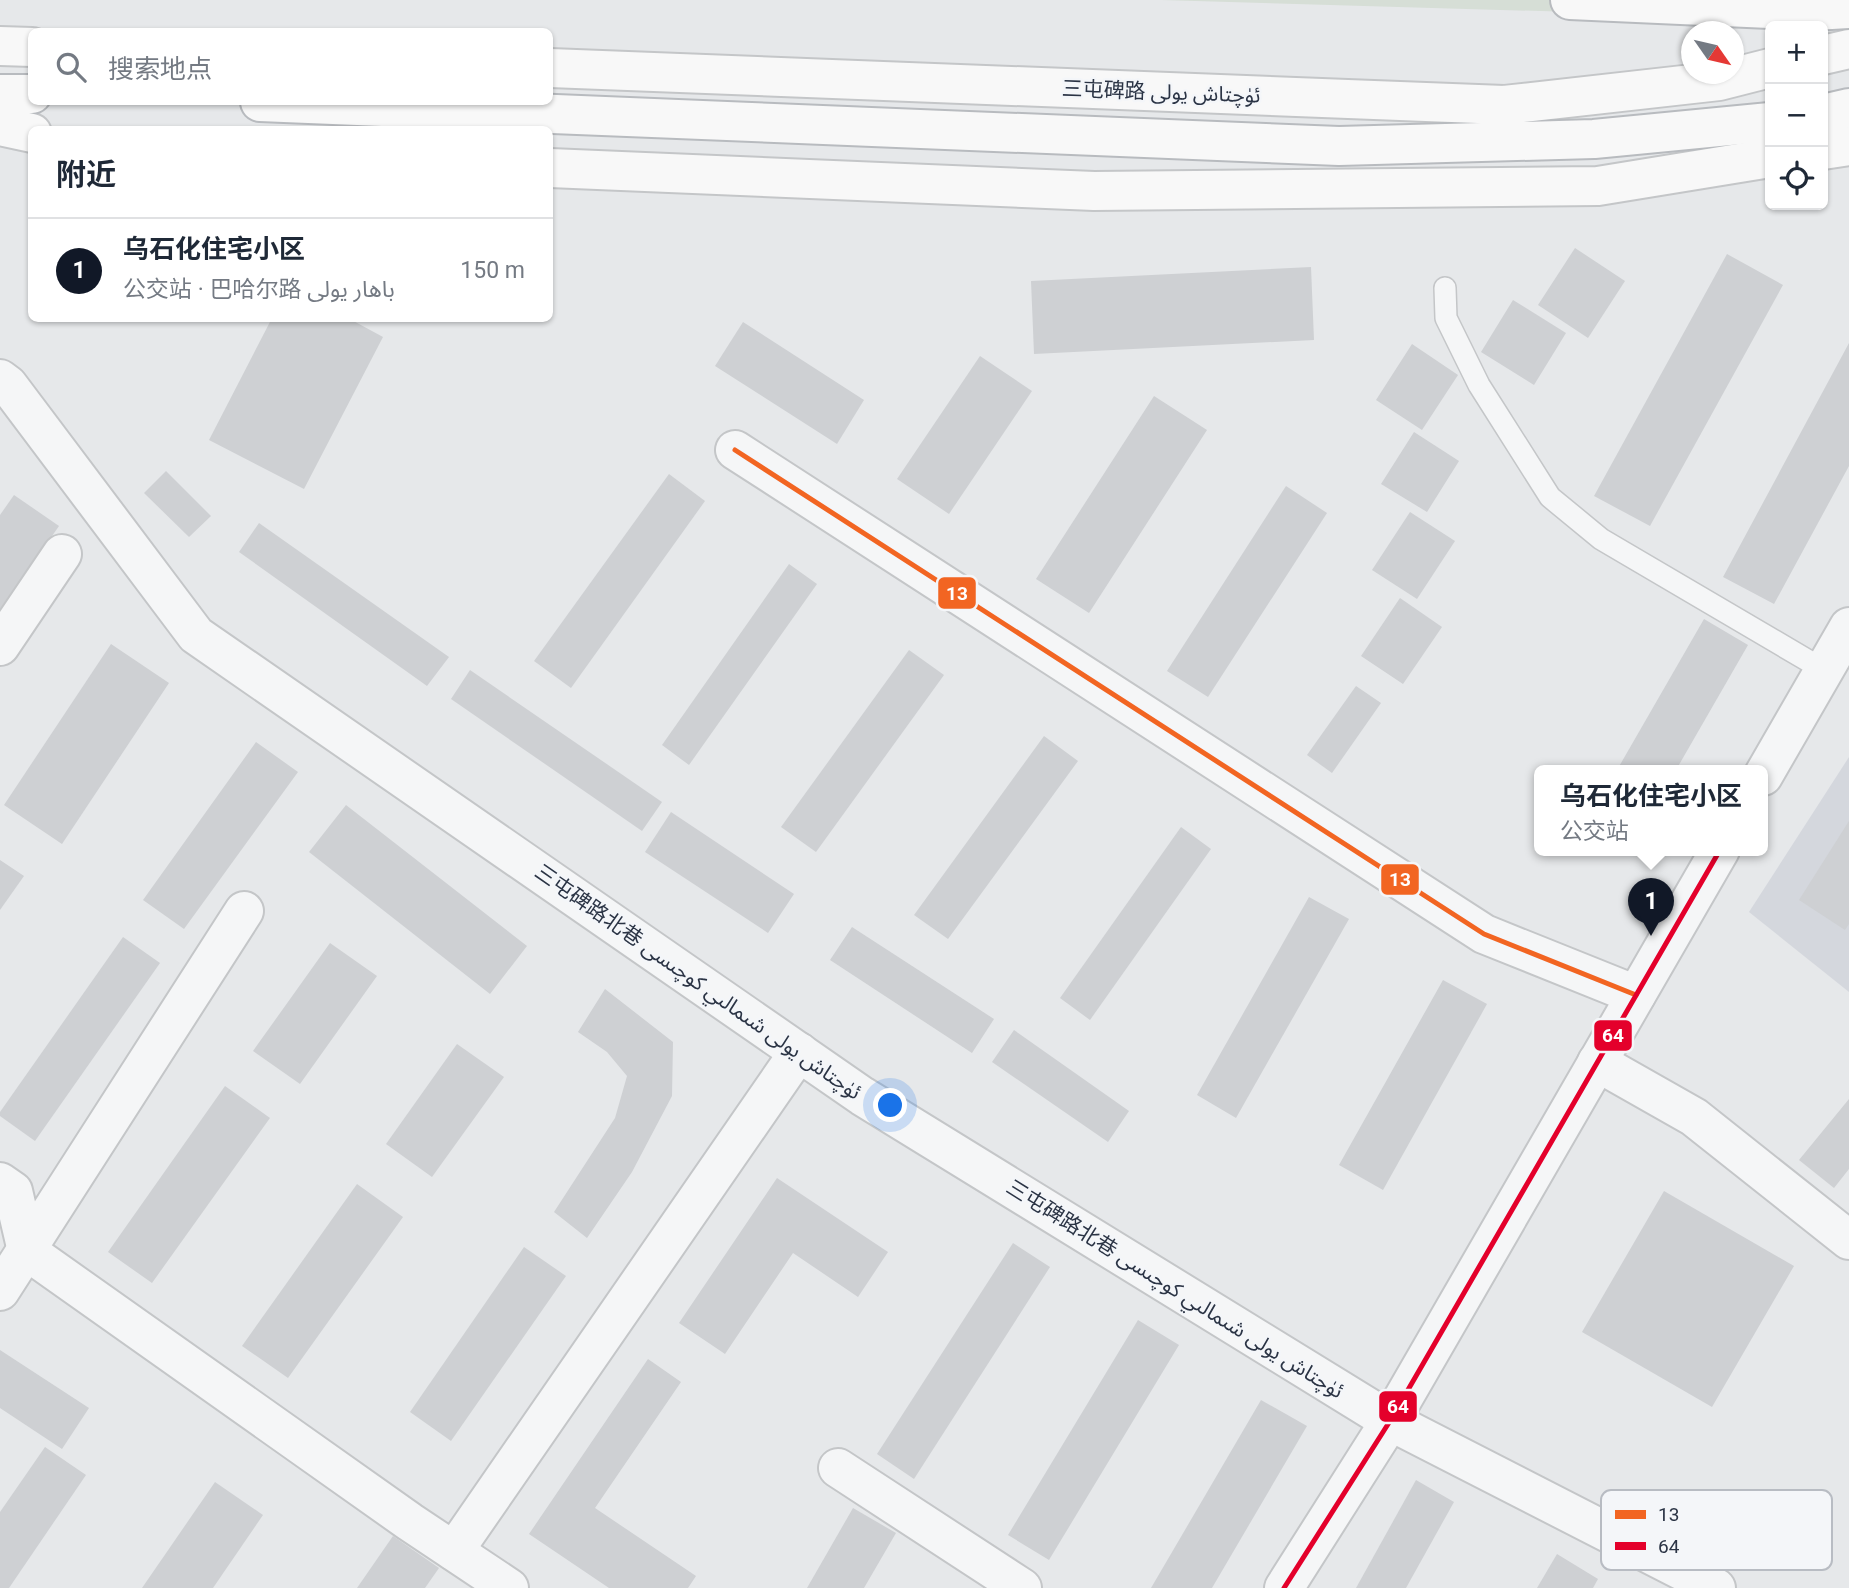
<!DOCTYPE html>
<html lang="zh">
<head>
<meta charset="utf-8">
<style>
	:root { --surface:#fff; --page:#f2f2f3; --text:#1f2937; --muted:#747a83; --line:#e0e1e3; --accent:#111827 }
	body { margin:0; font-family:Roboto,"Noto Sans Arabic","Noto Sans SC",sans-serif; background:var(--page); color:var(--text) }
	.controls { position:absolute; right:21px; top:21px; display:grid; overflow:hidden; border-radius:10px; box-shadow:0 2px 5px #0004 }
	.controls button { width:63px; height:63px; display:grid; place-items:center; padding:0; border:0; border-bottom:2px solid var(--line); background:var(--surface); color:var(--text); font:35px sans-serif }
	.compass { position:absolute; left:1681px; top:21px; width:63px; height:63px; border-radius:50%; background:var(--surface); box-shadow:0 2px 5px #0004; rotate:124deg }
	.you { position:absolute; left:891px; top:1106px; width:24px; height:24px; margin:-18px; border:5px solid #fff; border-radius:50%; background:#1a73e8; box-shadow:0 0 0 10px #1a73e833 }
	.badge { display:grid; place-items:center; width:46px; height:46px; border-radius:50%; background:var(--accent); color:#fff; font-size:23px; font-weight:700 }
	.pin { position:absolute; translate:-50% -58px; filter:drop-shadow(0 2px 4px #0008) }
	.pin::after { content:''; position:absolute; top:37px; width:24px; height:21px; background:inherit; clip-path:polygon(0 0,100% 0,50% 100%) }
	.popup { position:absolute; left:1534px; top:765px; width:234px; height:91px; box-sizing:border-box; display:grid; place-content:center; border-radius:10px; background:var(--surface); filter:drop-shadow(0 2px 5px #0005); font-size:23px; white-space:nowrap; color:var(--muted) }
	.popup b { font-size:26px; color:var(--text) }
	.popup::after { content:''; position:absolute; left:50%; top:100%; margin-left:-14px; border:14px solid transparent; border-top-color:var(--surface) }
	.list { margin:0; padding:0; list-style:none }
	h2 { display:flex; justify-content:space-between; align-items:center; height:91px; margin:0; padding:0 28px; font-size:30px }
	h2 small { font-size:23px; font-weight:400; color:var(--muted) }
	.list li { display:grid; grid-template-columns:46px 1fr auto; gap:21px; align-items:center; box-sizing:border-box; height:105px; padding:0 28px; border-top:2px solid var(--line) }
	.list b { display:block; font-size:26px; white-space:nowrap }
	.list p { margin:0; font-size:23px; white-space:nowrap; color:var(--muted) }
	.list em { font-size:23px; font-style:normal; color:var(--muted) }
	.icon { flex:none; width:38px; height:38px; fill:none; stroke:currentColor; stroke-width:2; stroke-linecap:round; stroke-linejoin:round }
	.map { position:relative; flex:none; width:1849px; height:1588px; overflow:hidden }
	.search { position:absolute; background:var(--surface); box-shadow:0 2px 5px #0004; left:28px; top:28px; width:525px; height:77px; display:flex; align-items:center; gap:18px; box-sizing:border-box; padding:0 24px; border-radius:10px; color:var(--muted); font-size:26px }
	.panel { position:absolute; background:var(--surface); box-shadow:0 2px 5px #0004; left:28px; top:126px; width:525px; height:196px; border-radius:10px }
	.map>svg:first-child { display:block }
</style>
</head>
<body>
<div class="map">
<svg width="1849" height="1588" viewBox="0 0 1849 1588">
	<rect width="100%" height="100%" fill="#e6e8ea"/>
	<polygon fill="#d4d7dd" points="1849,757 1849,992 1749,912"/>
	<polygon fill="#d6ded6" points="1161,0 1753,0 1674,15"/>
	<g fill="#ced0d3">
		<polygon points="1575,248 1625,281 1588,338 1538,305"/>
		<polygon points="1727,254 1783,285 1650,526 1594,496"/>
		<polygon points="1311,267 1314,340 1034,354 1031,281"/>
		<polygon points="1513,300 1566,333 1534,385 1481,352"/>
		<polygon points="272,318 348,318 383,337 304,489 209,440"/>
		<polygon points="743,322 864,400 837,444 715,366"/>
		<polygon points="1849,343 1849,466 1774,604 1723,577"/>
		<polygon points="1412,344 1458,375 1422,430 1376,400"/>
		<polygon points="980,356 1032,391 949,514 897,479"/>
		<polygon points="1154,396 1207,430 1089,613 1036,579"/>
		<polygon points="1414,432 1459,461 1427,512 1381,484"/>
		<polygon points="166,471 211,516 189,537 144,493"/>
		<polygon points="669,474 705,501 571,688 534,661"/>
		<polygon points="1286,486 1327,513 1208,697 1167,671"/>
		<polygon points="14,495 59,526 0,611 0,515"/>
		<polygon points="1410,512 1455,541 1417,599 1372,570"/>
		<polygon points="259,523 449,657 427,686 239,552"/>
		<polygon points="789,564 817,584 689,765 662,745"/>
		<polygon points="1400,598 1442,627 1403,684 1361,656"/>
		<polygon points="1704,619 1748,645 1676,770 1617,770"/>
		<polygon points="111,644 169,683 62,844 4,805"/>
		<polygon points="909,650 944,675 816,852 781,827"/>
		<polygon points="470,670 662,802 642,831 451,699"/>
		<polygon points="1356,686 1381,703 1332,773 1307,755"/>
		<polygon points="1044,736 1078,761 948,939 914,915"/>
		<polygon points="256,742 298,772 184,929 143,900"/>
		<polygon points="346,805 527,946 490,994 309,852"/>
		<polygon points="671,812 794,894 768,933 645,852"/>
		<polygon points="1849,821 1849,924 1845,930 1799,900"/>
		<polygon points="1181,827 1211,849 1090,1020 1060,998"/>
		<polygon points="0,860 24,876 0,910"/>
		<polygon points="1309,897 1349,919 1236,1118 1197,1095"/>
		<polygon points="852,927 994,1019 972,1053 830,960"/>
		<polygon points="123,937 160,963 35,1141 0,1116 0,1112"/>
		<polygon points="330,943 377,976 300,1084 253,1051"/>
		<polygon points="1443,980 1487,1004 1383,1190 1339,1165"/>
		<polygon points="605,989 673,1042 672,1096 632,1172 587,1238 554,1212 615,1118 627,1076 607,1052 578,1032"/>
		<polygon points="1014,1030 1129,1111 1108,1142 992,1062"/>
		<polygon points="457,1044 504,1077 432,1177 386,1144"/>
		<polygon points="225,1086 270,1118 152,1283 108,1252"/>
		<polygon points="1849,1099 1849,1169 1834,1188 1799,1160"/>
		<polygon points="777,1178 888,1252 858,1297 793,1253 725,1354 679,1323"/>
		<polygon points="357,1184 403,1217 288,1378 242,1346"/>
		<polygon points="1664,1191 1794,1266 1712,1407 1582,1332"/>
		<polygon points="1013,1243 1050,1267 914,1479 877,1454"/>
		<polygon points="524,1247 566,1276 451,1441 410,1412"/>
		<polygon points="1138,1320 1179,1345 1049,1560 1008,1535"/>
		<polygon points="0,1350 89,1408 62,1449 0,1408"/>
		<polygon points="648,1359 681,1382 595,1508 696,1576 688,1588 609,1588 529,1534"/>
		<polygon points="1261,1400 1307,1426 1212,1588 1151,1588"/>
		<polygon points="45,1447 86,1475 9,1588 0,1588 0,1512"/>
		<polygon points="1416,1480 1454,1502 1406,1588 1356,1588"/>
		<polygon points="215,1482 263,1515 213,1588 142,1588"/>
		<polygon points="853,1508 896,1533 864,1588 807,1588"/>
		<polygon points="393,1536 439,1568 425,1588 357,1588"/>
		<polygon points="1557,1554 1598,1579 1593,1588 1537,1588"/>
	</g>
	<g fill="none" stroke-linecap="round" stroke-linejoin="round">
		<defs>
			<polyline id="service" points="1445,288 1446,318 1479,385 1550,497 1601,539 1824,670"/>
			<g id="minor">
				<polyline points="0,379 8,385 196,635 862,1096 1390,1421 1716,1588"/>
				<polyline points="735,450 1484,934 1636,995"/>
				<polyline points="0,646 62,554"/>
				<polyline points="1763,776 1849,627"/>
				<polyline points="1597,1062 1694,1117 1849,1240"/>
				<polyline points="0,1182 13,1191 27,1251 410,1522 509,1588"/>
				<polyline points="0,1291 244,911"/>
				<polyline points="838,1468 1022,1588"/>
				<polyline points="454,1551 799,1052"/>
				<polyline points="1284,1588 1390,1421 1720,850"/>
			</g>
			<g id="secondary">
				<polyline points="0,46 32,47"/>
				<polyline points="1823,55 1849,49"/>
				<polyline points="550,68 1504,105 1719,81 1770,68"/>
				<polyline points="0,126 32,133"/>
				<polyline points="1823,150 1849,146"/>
				<polyline points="550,168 1094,191 1598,186 1770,158"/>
			</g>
			<g id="trunk">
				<polyline points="1570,0 1814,11 1849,9"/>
				<polyline points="0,94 32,94"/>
				<polyline points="260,102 1339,146 1594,139 1770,122"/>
				<polyline points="1823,114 1849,108"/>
			</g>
		</defs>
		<use href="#service" stroke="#c4c6c8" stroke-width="24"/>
		<use href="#minor" stroke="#c4c6c8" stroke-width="42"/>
		<use href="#secondary" stroke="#c4c6c8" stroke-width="42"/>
		<use href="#trunk" stroke="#b8bbbf" stroke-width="42"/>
		<use href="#service" stroke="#f5f6f7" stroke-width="21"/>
		<use href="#minor" stroke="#f5f6f7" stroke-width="38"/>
		<use href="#secondary" stroke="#f8f8f8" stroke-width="38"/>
		<use href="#trunk" stroke="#f8f8f8" stroke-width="38"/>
		<defs>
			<polyline id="bus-1" points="735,450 1484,934 1636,995"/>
			<polyline id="bus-2" points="1284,1588 1390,1421 1720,850"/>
		</defs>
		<use href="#bus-1" stroke="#f4f6f9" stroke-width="10"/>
		<use href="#bus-2" stroke="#f4f6f9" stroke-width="10"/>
		<use href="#bus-1" stroke="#f26522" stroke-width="5"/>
		<use href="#bus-2" stroke="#e4002b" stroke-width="5"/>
	</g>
	<g text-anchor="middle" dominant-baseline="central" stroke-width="5" stroke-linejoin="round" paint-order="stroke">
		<g font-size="21" fill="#2b3445" stroke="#f4f6f9">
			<text transform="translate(1161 92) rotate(2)">三屯碑路 ئۈچتاش يولى</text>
			<text transform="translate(698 982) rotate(35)">三屯碑路北巷 ئۈچتاش يولى شىمالىي كوچىسى</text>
			<text transform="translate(1175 1289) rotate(32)">三屯碑路北巷 ئۈچتاش يولى شىمالىي كوچىسى</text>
		</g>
	</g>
	<rect x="1601" y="1490" width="231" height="80" rx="10" fill="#f4f6f9" stroke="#b8bcc3" stroke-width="2"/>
	<rect x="1615" y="1510" width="31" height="9" fill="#f26522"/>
	<rect x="1615" y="1542" width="31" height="8" fill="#e4002b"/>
	<g font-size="19" fill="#2b3445">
		<text x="1658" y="1521">13</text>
		<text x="1658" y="1553">64</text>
	</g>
	<g stroke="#f4f6f9" stroke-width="2.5">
		<rect x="937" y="576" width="40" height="34" rx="7" fill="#f26522"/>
		<rect x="1380" y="863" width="40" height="33" rx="7" fill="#f26522"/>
		<rect x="1593" y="1019" width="40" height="33" rx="7" fill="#e4002b"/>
		<rect x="1378" y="1390" width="40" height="33" rx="7" fill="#e4002b"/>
	</g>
	<g font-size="19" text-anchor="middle" font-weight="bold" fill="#fff">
		<text x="957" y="600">13</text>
		<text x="1400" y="886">13</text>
		<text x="1613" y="1042">64</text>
		<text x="1398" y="1413">64</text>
	</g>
</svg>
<div class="controls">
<button>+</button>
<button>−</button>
<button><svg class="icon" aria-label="locate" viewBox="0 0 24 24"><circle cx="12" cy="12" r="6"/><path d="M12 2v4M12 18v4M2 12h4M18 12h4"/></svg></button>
</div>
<svg class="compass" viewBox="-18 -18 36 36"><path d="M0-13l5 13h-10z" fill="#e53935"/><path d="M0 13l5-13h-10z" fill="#747a83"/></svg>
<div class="you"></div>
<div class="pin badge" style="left:1651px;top:936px">1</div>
<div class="popup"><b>乌石化住宅小区</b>公交站</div>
<div class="search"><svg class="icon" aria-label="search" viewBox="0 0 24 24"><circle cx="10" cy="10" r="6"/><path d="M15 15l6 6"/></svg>搜索地点</div>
<section class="panel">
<h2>附近<small></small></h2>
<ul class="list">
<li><span class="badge">1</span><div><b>乌石化住宅小区</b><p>公交站 · 巴哈尔路 باھار يولى</p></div><em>150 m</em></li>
</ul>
</section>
</div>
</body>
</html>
